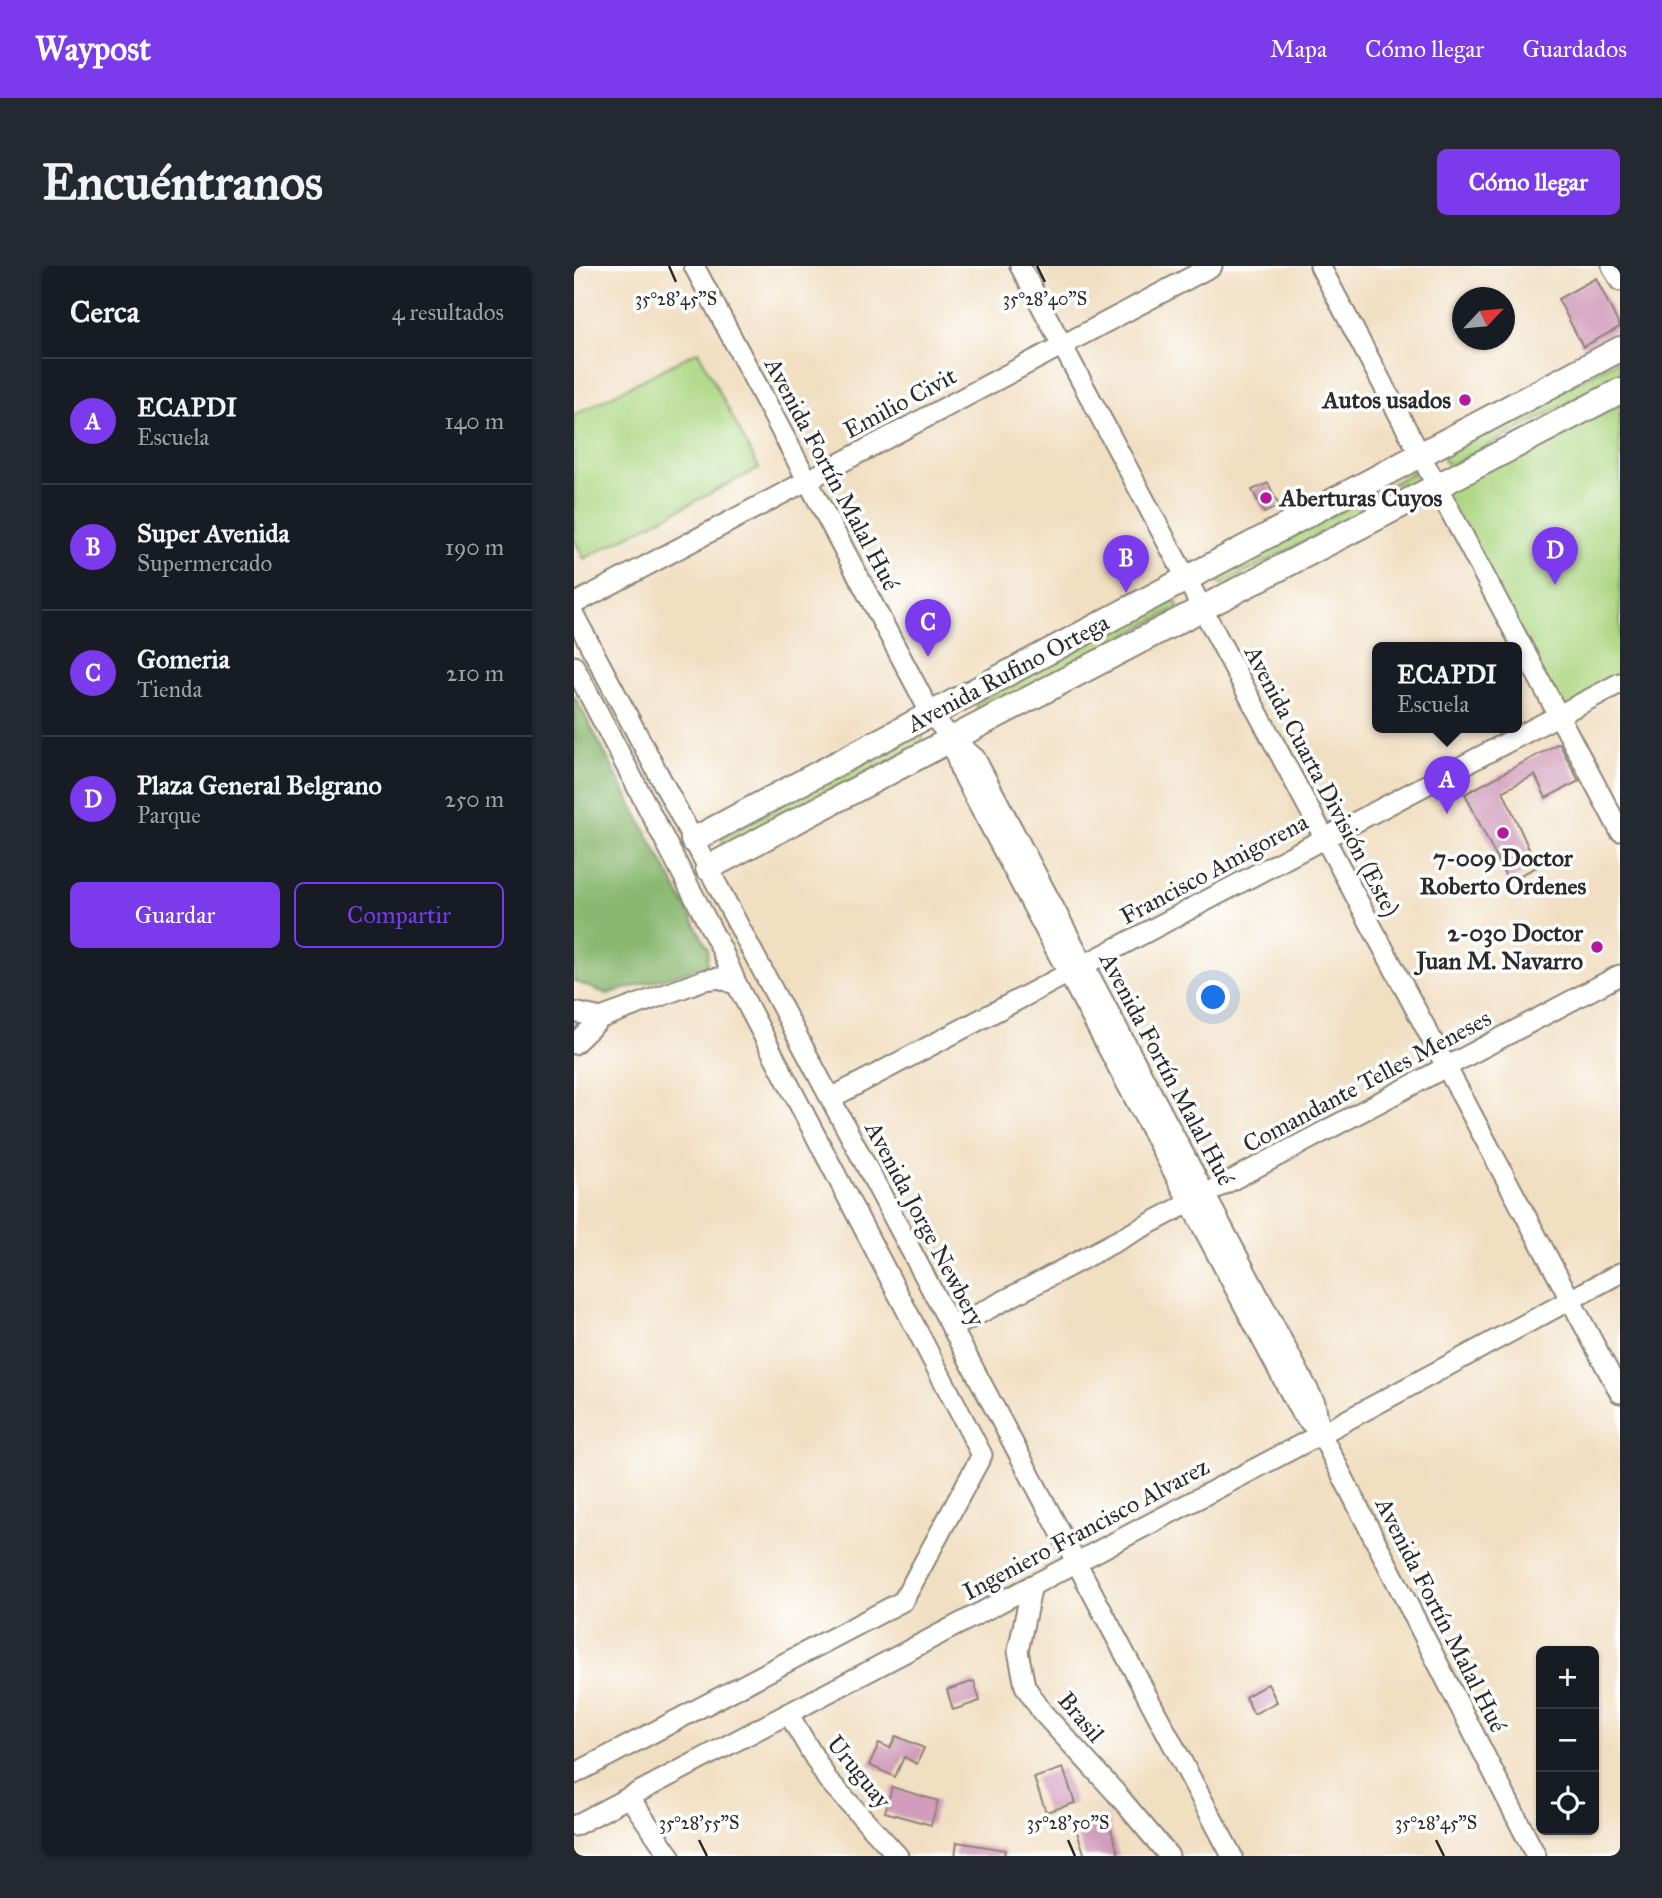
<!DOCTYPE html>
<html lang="es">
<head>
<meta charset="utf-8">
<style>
	:root { --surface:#171b24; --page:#242831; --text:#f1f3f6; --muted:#9ea1a6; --line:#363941; --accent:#7c3aed }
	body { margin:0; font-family:"IM FELL Great Primer",serif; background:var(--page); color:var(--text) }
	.controls { position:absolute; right:21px; bottom:21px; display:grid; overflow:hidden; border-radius:10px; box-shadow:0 2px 5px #0004 }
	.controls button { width:63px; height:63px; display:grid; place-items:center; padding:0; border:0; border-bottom:2px solid var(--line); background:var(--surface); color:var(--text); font:35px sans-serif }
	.compass { position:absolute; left:878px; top:21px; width:63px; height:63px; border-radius:50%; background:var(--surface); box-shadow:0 2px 5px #0004; rotate:64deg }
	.you { position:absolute; left:640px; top:732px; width:24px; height:24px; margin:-18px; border:5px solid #fff; border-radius:50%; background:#1a73e8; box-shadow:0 0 0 10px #1a73e833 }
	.badge { display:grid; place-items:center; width:46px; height:46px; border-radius:50%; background:var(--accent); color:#fff; font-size:23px; font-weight:700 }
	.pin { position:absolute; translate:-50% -58px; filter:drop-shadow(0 2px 4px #0008) }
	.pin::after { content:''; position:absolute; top:37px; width:24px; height:21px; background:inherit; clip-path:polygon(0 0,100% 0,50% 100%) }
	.popup { position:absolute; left:798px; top:376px; width:150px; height:91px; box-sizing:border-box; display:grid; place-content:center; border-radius:10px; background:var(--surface); filter:drop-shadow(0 2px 5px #0005); font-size:23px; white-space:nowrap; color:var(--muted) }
	.popup b { font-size:26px; color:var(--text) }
	.popup::after { content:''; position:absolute; left:50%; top:100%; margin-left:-14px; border:14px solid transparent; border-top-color:var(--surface) }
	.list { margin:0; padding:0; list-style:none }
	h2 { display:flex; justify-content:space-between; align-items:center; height:91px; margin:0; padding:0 28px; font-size:30px }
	h2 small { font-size:23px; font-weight:400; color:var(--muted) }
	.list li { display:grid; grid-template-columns:46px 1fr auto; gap:21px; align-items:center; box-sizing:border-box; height:126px; padding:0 28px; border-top:2px solid var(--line) }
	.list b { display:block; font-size:26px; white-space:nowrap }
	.list p { margin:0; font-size:23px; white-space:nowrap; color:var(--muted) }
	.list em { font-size:23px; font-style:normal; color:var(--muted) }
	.actions { display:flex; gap:14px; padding:21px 28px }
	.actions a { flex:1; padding:16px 0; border:2px solid var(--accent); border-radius:10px; text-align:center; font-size:24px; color:var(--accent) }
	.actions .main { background:var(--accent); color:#fff }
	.icon { flex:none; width:38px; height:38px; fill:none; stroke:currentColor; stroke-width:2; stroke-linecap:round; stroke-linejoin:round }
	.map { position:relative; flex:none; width:1046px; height:1590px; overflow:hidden; border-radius:10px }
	header { display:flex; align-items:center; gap:42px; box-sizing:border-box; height:98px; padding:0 35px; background:var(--accent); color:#fff }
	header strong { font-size:33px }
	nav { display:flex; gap:38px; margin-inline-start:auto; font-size:24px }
	.intro { display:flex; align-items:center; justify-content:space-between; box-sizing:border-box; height:168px; padding:0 42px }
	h1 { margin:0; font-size:49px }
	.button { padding:18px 32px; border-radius:10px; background:var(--accent); color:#fff; font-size:24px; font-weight:700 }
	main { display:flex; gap:42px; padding:0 42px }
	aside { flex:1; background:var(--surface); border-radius:10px; box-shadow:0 2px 5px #0004 }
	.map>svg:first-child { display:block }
</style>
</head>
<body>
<header>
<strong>Waypost</strong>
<nav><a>Mapa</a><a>Cómo llegar</a><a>Guardados</a></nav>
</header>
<div class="intro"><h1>Encuéntranos</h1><a class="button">Cómo llegar</a></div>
<main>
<aside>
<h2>Cerca<small>4 resultados</small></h2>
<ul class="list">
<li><span class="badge">A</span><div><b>ECAPDI</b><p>Escuela</p></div><em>140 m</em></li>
<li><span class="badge">B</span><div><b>Super Avenida</b><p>Supermercado</p></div><em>190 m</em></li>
<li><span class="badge">C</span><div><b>Gomeria</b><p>Tienda</p></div><em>210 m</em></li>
<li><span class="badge">D</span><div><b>Plaza General Belgrano</b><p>Parque</p></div><em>250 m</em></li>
</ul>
<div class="actions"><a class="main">Guardar</a><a>Compartir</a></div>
</aside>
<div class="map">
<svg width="1046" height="1590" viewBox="0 0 1046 1590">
	<rect width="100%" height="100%" fill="#fff"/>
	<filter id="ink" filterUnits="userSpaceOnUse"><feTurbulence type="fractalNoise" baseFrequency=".0143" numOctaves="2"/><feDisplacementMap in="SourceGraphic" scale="14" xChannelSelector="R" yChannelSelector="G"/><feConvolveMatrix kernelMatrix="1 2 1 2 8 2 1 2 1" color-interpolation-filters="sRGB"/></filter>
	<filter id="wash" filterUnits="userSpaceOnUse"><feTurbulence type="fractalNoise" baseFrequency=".00686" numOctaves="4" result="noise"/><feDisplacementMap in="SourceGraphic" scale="28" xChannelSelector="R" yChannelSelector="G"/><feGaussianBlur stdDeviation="1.57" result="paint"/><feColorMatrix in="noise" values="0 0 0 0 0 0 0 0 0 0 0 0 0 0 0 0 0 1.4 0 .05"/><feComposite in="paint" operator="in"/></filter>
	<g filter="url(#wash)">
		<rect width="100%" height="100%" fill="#f1dfc2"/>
		<g fill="#add783" stroke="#6c8157" stroke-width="2">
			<polygon points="124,85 185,202 10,293 0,273 0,149"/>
			<polygon points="1046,93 1046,110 879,198 874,198 870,195 869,189"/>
			<polygon points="1046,125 1046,417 984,449 863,221"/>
			<polygon points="840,206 844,210 844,215 840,219 647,319 643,315 643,310"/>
			<polygon points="599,333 603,337 604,342 407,446 403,442 402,437"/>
			<polygon points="345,467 349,471 349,477 152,580 148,577 148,571"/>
		</g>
		<polygon fill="#8ab871" stroke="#5a724e" stroke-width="2" points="0,429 134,683 133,700 33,728 0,715"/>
		<g id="blocks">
			<g fill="#d29dbc">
				<polygon points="1022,12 1046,61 1009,81 984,33"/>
				<polygon points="694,217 705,240 690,247 678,224"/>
				<polygon points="985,477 1005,515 972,532 961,509 929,525 963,601 934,615 891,528"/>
				<polygon points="400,1415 406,1435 379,1444 373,1424"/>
				<polygon points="694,1418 703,1436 680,1448 671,1431"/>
				<polygon points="322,1470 350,1482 343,1498 330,1491 321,1511 295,1499 305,1477 316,1482"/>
				<polygon points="489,1502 501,1537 472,1546 460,1512"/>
				<polygon points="318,1521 364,1535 357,1559 311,1546"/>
				<polygon points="533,1550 545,1590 511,1590 501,1560"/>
				<polygon points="383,1576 431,1584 430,1590 381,1590"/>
			</g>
		</g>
	</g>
	<g filter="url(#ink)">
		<use href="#blocks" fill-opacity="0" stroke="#8e8576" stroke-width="2"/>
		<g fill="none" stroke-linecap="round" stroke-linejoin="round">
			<defs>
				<g id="minor">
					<polyline points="120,0 357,448 377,472"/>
					<polyline points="446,0 1046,1127"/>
					<polyline points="746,0 1046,565"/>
					<polyline points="1038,0 1046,15"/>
					<polyline points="0,338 638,0"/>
					<polyline points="0,349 658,1590"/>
					<polyline points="0,400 148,684 163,719"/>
					<polyline points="0,746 27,752"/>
					<polyline points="0,778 27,752 130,714 145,712 163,719 408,1189 329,1335 0,1508"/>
					<polyline points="257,832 1046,417"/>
					<polyline points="378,1062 1046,709"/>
					<polyline points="747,1168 727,1147 386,503 377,472 401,492 741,1137 747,1168 962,1590"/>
					<polyline points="458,1319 444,1385 451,1420 468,1446 542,1527 595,1590"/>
					<polyline points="214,1447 253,1513 324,1590"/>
					<polyline points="55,1531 96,1590"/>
					<polyline points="0,1560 747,1168 1046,1007"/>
				</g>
				<g id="major">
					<polyline points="119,574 1046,83"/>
					<path d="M 134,602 C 437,440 742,284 1046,125"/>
				</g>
			</defs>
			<use href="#minor" stroke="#8e8576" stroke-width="23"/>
			<use href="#major" stroke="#8e8576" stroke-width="28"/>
			<use href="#minor" stroke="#fff" stroke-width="19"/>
			<use href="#major" stroke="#fff" stroke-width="24"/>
		</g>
	</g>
	<path fill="none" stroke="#2b2b2b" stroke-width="2.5" d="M 95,0 L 102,16M 463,0 L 471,16M 125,1574 L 133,1590M 494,1574 L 501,1590M 862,1574 L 870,1590"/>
	<g fill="#b5179e" stroke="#fff" stroke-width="2.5">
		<circle cx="891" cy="134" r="7"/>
		<circle cx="692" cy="232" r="7"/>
		<circle cx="929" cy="567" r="7"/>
		<circle cx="1023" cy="681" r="7"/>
	</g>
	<g text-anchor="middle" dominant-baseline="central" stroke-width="7" stroke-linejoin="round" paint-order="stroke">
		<g font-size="24" font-weight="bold" fill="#2b2b2b" stroke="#fff" text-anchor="end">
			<text x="877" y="134">Autos usados</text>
			<text x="706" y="232" text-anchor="start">Aberturas Cuyos</text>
			<text x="929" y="592" text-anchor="middle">7-009 Doctor<tspan x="929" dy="28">Roberto Ordenes</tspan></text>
			<text x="1009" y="667">2-030 Doctor<tspan x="1009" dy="28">Juan M. Navarro</tspan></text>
		</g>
		<g font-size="24" fill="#2b2b2b" stroke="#fff">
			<text transform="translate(326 137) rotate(-28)">Emilio Civit</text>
			<text transform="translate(258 208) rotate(62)">Avenida Fortín Malal Hué</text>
			<text transform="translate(434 407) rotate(-28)">Avenida Rufino Ortega</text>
			<text transform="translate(748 515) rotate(62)">Avenida Cuarta División (Este)</text>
			<text transform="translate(640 603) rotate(-28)">Francisco Amigorena</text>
			<text transform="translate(593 803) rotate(62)">Avenida Fortín Malal Hué</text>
			<text transform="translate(793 815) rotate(-28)">Comandante Telles Meneses</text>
			<text transform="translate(351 958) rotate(62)">Avenida Jorge Newbery</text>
			<text transform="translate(512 1263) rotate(-28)">Ingeniero Francisco Alvarez</text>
			<text transform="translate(867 1349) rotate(63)">Avenida Fortín Malal Hué</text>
			<text transform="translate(507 1451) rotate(50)">Brasil</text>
			<text transform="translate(285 1506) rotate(51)">Uruguay</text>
		</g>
	</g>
	<g font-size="18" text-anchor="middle" fill="#2b2b2b" stroke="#fff" stroke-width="7" stroke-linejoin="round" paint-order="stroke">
		<text x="102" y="39">35°28'45"S</text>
		<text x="471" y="39">35°28'40"S</text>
		<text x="125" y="1563">35°28'55"S</text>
		<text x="494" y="1563">35°28'50"S</text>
		<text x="862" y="1563">35°28'45"S</text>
	</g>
</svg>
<div class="controls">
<button>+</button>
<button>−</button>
<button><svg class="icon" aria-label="locate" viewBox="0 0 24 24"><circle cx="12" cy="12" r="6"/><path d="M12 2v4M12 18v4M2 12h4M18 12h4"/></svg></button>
</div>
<svg class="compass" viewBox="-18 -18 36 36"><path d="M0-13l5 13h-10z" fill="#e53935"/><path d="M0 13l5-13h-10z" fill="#9ea1a6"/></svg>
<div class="you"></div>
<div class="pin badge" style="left:873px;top:548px">A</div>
<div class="popup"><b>ECAPDI</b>Escuela</div>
<div class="pin badge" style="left:552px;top:327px">B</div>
<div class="pin badge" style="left:354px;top:391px">C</div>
<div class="pin badge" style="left:981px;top:319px">D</div>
</div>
</main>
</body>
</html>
